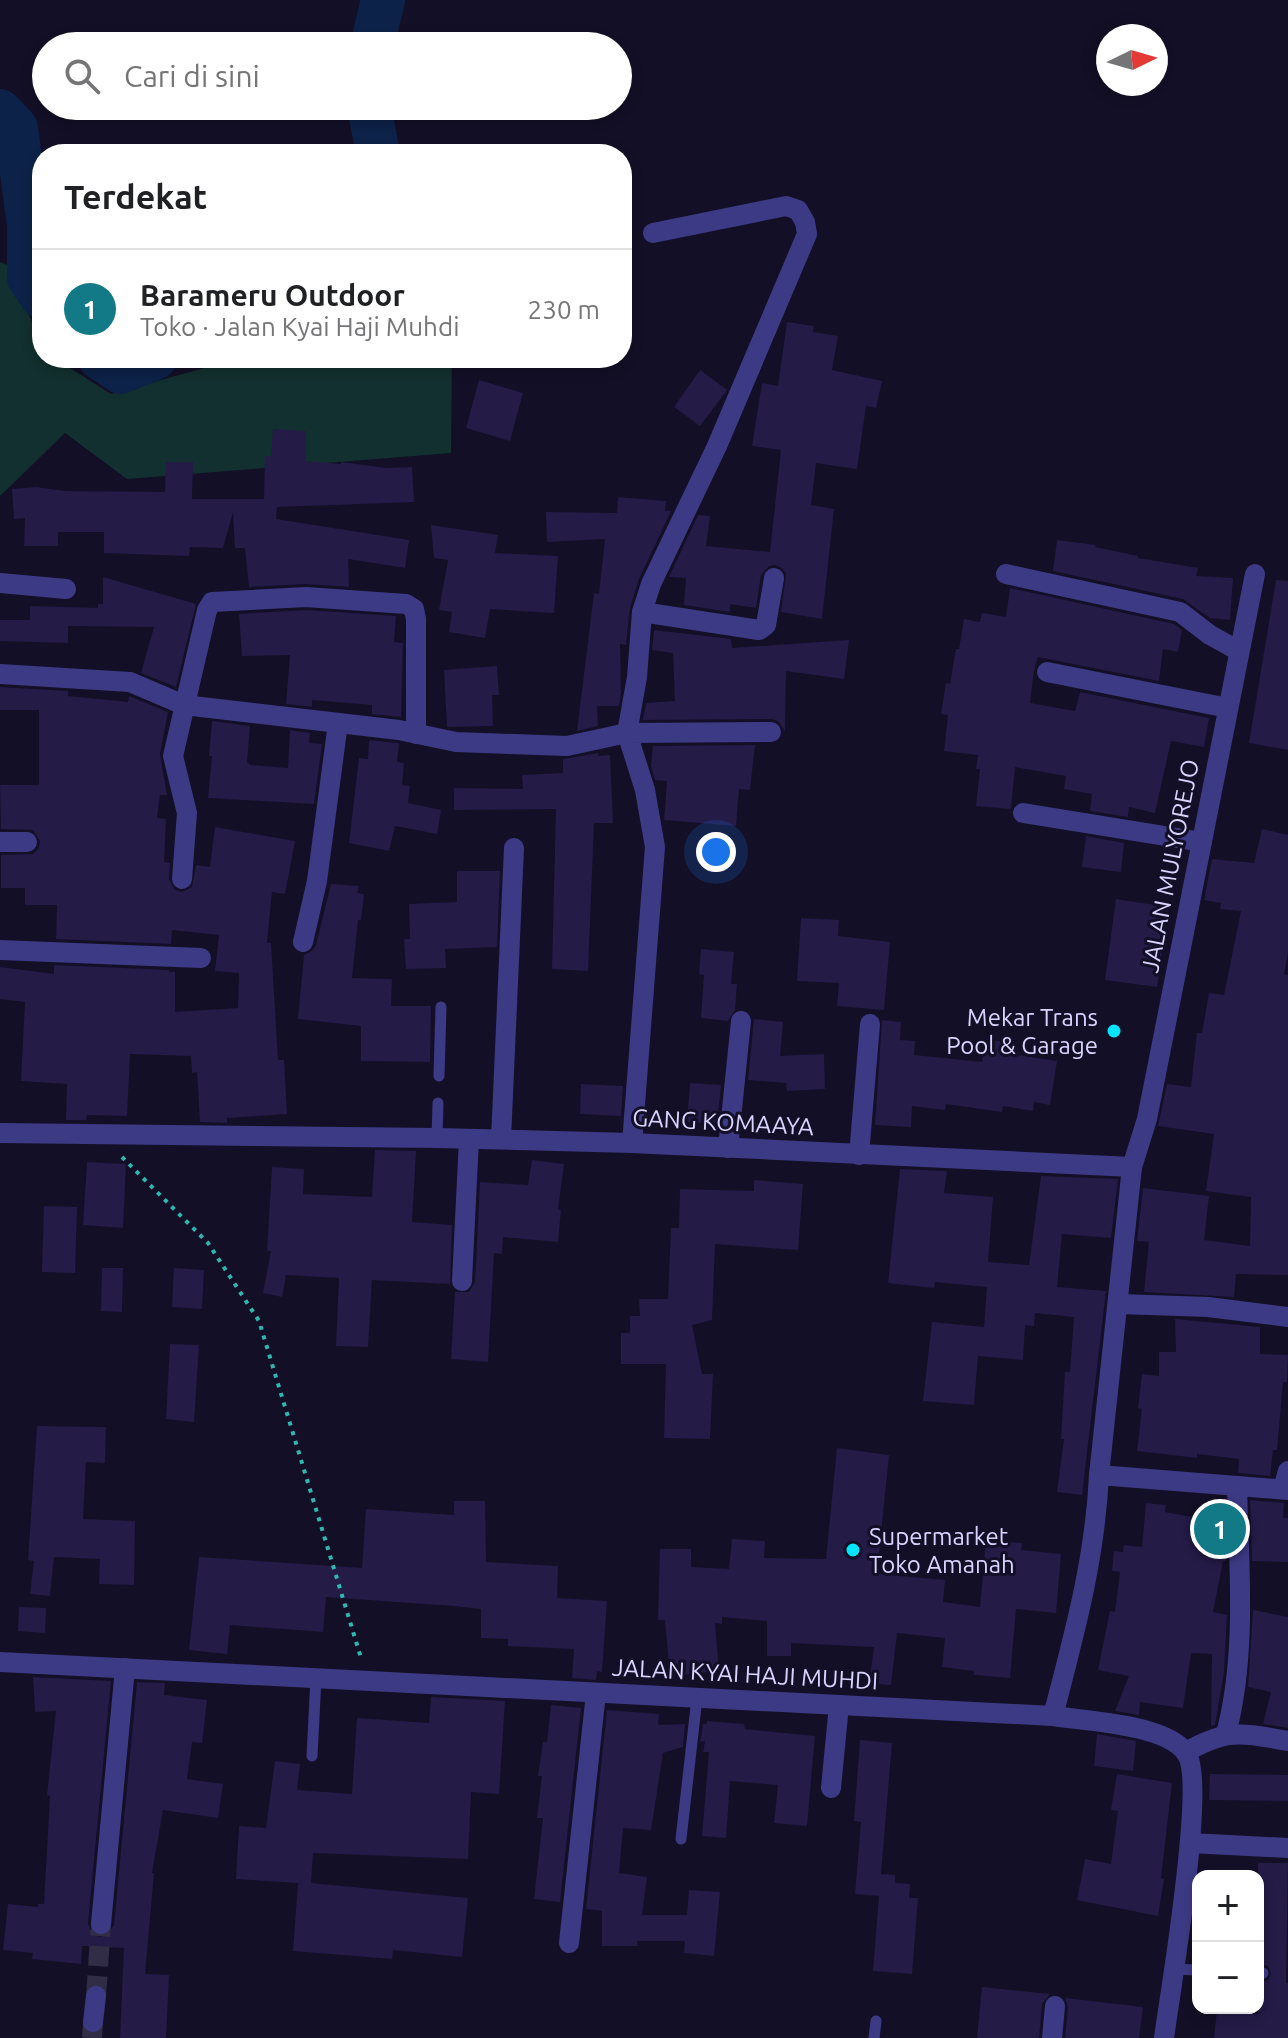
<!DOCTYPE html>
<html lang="id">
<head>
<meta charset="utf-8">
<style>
	:root { --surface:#fff; --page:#f6f6f6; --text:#202124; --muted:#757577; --line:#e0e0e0; --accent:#127987 }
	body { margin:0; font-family:Ubuntu,sans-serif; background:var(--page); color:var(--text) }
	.controls { position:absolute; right:24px; bottom:24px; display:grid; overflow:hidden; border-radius:16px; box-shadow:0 4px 12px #0003 }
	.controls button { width:72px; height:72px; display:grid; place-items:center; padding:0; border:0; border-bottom:2px solid var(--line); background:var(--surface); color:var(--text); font:40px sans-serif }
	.compass { position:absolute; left:1096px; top:24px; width:72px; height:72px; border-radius:50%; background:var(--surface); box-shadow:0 4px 12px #0003; rotate:85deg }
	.you { position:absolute; left:716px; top:852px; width:28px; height:28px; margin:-20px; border:6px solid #fff; border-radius:50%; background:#1a73e8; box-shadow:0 0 0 12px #1a73e833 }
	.badge { display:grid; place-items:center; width:52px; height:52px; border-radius:50%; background:var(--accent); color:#fff; font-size:26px; font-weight:700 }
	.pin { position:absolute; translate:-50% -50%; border:4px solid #fff; box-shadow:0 2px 8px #0006 }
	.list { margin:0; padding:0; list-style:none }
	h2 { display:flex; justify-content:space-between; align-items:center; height:104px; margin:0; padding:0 32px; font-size:34px }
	h2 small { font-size:26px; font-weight:400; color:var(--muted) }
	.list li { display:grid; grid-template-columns:52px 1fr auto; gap:24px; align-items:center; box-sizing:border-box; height:120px; padding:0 32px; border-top:2px solid var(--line) }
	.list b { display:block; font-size:30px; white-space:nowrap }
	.list p { margin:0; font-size:26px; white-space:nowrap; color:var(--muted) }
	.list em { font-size:26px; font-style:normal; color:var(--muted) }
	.icon { flex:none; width:44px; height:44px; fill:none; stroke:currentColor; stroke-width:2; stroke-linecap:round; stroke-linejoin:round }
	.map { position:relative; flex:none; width:1288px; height:2038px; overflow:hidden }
	.search { position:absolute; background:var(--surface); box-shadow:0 4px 12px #0003; left:32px; top:32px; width:600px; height:88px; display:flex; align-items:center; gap:20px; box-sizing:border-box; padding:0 28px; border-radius:44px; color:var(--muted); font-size:30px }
	.panel { position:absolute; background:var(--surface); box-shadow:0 4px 12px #0003; left:32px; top:144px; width:600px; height:224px; border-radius:32px }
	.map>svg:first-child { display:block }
</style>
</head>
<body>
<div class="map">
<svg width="1288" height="2038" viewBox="0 0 1288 2038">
	<rect width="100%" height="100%" fill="#130f26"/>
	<polygon fill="#12302f" points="0,262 7,265 42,345 42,358 54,358 111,394 240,358 452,358 451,453 127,479 65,433 0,496"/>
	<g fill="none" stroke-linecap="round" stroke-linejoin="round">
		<g stroke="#0c2248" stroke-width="44">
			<polyline points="372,46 383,0"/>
			<polyline points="369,106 378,154"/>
			<polyline points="0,111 16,128 29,225 29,278 42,297"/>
			<polyline points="100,358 121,372 155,358"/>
		</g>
	</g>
	<g fill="#241b47">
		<polygon points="787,322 814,326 813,332 838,336 832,370 882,381 876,408 866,406 857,469 816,463 811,505 834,509 822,619 781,612 786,574 782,568 775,565 769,566 761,575 756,608 730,604 730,612 684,605 686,578 669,577 698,515 710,516 706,546 770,552 781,450 752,446 762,383 778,386"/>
		<polygon points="700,370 727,390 700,426 674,407"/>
		<polygon points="479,380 523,393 510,441 466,428"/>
		<polygon points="273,429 306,431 305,461 341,464 341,462 386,468 412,467 414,502 277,507 276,519 409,540 405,568 348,559 349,587 305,584 249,587 245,548 235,548 233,512 223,548 190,547 189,556 104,553 104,532 58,532 58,546 24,546 25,518 14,519 12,489 36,487 65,491 165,492 166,462 193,462 192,499 264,499 265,456 271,456"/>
		<polygon points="618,497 666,501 665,511 671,511 639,579 630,608 626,645 620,644 621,693 619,706 597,706 598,726 577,731 594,593 599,594 605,539 547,542 546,512 617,513"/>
		<polygon points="431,525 498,535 495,553 558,556 554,613 490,609 485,638 449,632 452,612 439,610 448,560 434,558"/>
		<polygon points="1057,540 1096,545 1095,547 1138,556 1138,558 1198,568 1196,576 1233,578 1230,620 1210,618 1183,599 1053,571"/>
		<polygon points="103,577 196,604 176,687 141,673 154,627 68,626 68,643 0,641 0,620 30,620 30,606 98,608 98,604 103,604"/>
		<polygon points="1276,580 1288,581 1288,750 1249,743"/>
		<polygon points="1010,588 1174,624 1182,630 1178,652 1163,649 1159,681 1038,657 1034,670 1030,703 1075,711 1080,692 1209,718 1204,747 1171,741 1155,813 1129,807 1128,817 1090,811 1092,794 1064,789 1066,776 1015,767 1011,809 976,806 980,769 976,769 978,755 944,751 948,715 941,714 946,683 950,684 956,649 959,649 964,619 980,622 982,613 1006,617"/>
		<polygon points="306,610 396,616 394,642 403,643 401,717 372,714 372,705 312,700 312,707 286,704 290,655 242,656 239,614"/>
		<polygon points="654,630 731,639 732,648 849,640 844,679 786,671 785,731 778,721 771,719 643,720 646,703 675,701 673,653 652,650"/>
		<polygon points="497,666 499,695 492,695 493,726 447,727 444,670"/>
		<polygon points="0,687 68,691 68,696 128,702 129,696 168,712 160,754 167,795 160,795 157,818 166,819 164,862 170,863 169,879 175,890 182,892 192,887 196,865 210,867 215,827 295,841 285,894 272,892 267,943 271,943 278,1060 284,1060 287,1114 227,1118 227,1123 200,1122 197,1072 192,1073 191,1056 130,1054 127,1116 87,1115 86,1120 66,1120 67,1084 21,1081 25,1002 0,999 0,967 54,974 54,965 169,970 169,972 175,972 175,1012 238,1008 239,973 215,971 219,935 172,930 171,944 56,939 57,905 25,905 25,888 1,888 1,855 33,854 39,848 40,841 33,830 1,829 0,785 39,785 39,710 0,710"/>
		<polygon points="212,721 250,726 247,762 250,765 288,768 290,730 310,733 309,743 322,744 314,804 208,798 212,756 209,756"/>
		<polygon points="369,740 399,743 397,762 404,763 402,785 410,786 408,803 441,810 437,834 395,826 389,851 349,843 359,758 368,759"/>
		<polygon points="755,745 750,790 739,789 736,826 664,820 667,781 655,780 651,766 653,746"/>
		<polygon points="598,753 598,756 610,755 613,823 594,823 588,971 552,969 556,809 454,810 454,788 523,789 522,775 563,773 563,759"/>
		<polygon points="1262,829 1288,835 1288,952 1284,974 1288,975 1288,1275 1236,1274 1234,1297 1144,1292 1149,1242 1137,1241 1143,1188 1209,1196 1204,1240 1250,1246 1251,1197 1206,1191 1214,1134 1158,1126 1167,1084 1191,1087 1197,1033 1202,1033 1209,993 1224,995 1241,911 1220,909 1221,903 1204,900 1212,859 1254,863"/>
		<polygon points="1086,836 1124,843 1121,872 1082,867"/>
		<polygon points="457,871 500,871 497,947 445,949 446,968 406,969 404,939 410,939 409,904 457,902"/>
		<polygon points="331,884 359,886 357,893 364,894 361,920 358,920 352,978 392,979 391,1006 431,1006 430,1062 361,1061 361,1026 298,1019 304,955 312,951 316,945"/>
		<polygon points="1116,899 1168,907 1157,987 1105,980"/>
		<polygon points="801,918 839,920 838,936 890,942 884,1010 837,1006 839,983 797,981"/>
		<polygon points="701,949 734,952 731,984 737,984 735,1010 728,1021 701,1018 704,975 699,974"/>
		<polygon points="754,1019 783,1022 780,1056 824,1054 825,1089 787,1091 786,1083 748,1080"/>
		<polygon points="882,1020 901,1022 900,1040 915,1041 914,1055 982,1062 985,1039 1012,1043 1011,1054 1057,1061 1050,1105 1034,1102 1033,1111 1003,1106 1002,1112 946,1104 945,1110 912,1106 911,1127 875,1125"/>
		<polygon points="690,1083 721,1085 717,1124 687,1122"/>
		<polygon points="581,1084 623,1086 621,1116 580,1114"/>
		<polygon points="375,1150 416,1151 412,1222 452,1225 450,1284 372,1280 368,1347 336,1346 339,1278 286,1275 282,1297 263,1293 271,1251 267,1251 272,1167 304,1169 303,1194 372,1197"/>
		<polygon points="532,1160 564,1164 558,1210 561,1210 558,1242 503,1237 502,1254 494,1253 488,1362 451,1359 455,1292 469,1292 475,1282 480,1182 528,1185"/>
		<polygon points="87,1162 126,1164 123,1228 83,1225"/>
		<polygon points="900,1169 947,1171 944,1193 993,1197 988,1262 1029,1265 1041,1176 1118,1179 1111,1238 1062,1234 1057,1287 1106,1291 1082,1495 1057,1492 1064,1439 1061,1439 1065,1372 1070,1372 1074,1317 1035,1313 1034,1326 1025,1325 1023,1360 978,1356 974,1405 923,1401 932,1322 984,1327 987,1287 935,1282 934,1288 888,1283"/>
		<polygon points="754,1180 803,1184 798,1250 715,1244 712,1320 692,1325 702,1374 713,1374 710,1439 664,1438 666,1364 621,1364 621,1333 630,1333 630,1316 640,1316 639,1299 668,1299 671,1228 679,1228 680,1189 754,1191"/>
		<polygon points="44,1206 77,1207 75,1273 42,1272"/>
		<polygon points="102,1268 123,1268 122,1312 101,1311"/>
		<polygon points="174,1268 204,1270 202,1309 172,1307"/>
		<polygon points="1175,1319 1260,1327 1260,1354 1288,1355 1287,1382 1283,1382 1277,1450 1273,1450 1270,1476 1238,1473 1239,1459 1197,1454 1197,1458 1137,1451 1142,1409 1138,1408 1142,1374 1159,1376 1159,1352 1176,1352"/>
		<polygon points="170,1344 199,1345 194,1422 166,1419"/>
		<polygon points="37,1426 106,1427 105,1463 86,1462 83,1519 135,1521 134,1585 99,1584 100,1559 54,1557 50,1596 30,1594 34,1561 28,1560"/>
		<polygon points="837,1448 889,1455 877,1574 945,1580 943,1602 980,1607 986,1540 1022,1543 1021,1550 1061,1554 1056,1613 1016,1609 1010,1678 974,1675 974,1671 942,1667 945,1638 897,1633 891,1685 869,1683 874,1647 791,1643 791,1656 767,1656 767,1621 722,1617 722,1624 715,1623 719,1671 670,1676 665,1620 658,1620 660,1549 691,1549 691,1567 729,1569 732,1539 765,1541 764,1558 826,1559"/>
		<polygon points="1250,1500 1284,1503 1283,1518 1288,1518 1288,1562 1252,1561"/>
		<polygon points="454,1501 485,1501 486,1562 558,1566 557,1598 607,1601 602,1672 597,1671 596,1680 572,1678 574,1649 508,1646 508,1639 481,1638 481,1609 454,1606 326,1597 323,1632 230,1625 227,1654 189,1650 199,1557 362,1568 366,1509 454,1515"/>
		<polygon points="1146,1503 1166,1505 1165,1512 1225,1523 1226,1561 1223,1561 1213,1612 1227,1615 1224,1672 1215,1725 1211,1726 1212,1654 1191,1653 1183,1708 1140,1702 1139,1715 1115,1711 1129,1676 1098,1670 1110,1611 1115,1612 1120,1572 1112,1571 1114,1551 1123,1552 1124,1545 1142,1547"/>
		<polygon points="19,1607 46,1608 45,1633 18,1631"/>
		<polygon points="1253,1610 1288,1617 1288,1728 1263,1724 1271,1692 1248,1687"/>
		<polygon points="33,1677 111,1681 88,1923 90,1930 99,1937 107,1935 114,1925 137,1682 165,1683 164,1695 207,1700 202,1743 192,1742 187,1779 223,1784 218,1818 163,1810 152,1873 154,1873 145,1974 169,1975 166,2038 120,2038 124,1948 82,1946 81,1964 32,1959 33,1953 3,1950 8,1904 38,1907 38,1904 44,1904 50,1796 47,1795 56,1711 35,1712"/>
		<polygon points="431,1697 505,1701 499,1794 471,1792 468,1859 313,1853 311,1883 468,1898 462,1957 393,1950 392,1959 293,1951 298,1883 236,1879 239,1826 266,1828 275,1761 300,1764 297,1790 352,1794 357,1718 429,1723"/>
		<polygon points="551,1705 581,1708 560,1902 534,1899 543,1818 537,1818 542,1776 538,1776 543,1742 547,1742"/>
		<polygon points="607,1710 659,1714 658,1725 685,1724 683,1747 663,1753 651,1830 623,1828 619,1873 647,1877 642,1915 687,1915 689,1890 720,1892 714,1956 684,1953 685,1941 637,1941 638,1946 602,1946 602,1911 586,1909"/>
		<polygon points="707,1721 744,1724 745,1729 815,1736 807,1826 774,1823 778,1785 730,1781 726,1838 702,1836 709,1752 703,1752 705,1741 700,1742 703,1724 707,1724"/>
		<polygon points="1097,1734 1136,1741 1133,1771 1094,1766"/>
		<polygon points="860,1740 892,1743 881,1874 895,1875 895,1883 910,1884 909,1898 918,1898 912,1974 873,1971 879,1896 855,1894 861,1822 854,1821"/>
		<polygon points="1117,1774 1172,1783 1161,1878 1164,1879 1158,1916 1077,1900 1085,1859 1111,1864 1118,1811 1111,1810"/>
		<polygon points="1210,1774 1288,1775 1288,1801 1209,1800"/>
		<polygon points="1258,1863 1288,1863 1286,1983 1288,1983 1288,2038 1214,2038 1217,2010 1258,2014 1258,1982 1268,1980 1271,1974 1268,1966 1258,1964"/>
		<polygon points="982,1987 1050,1994 1042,2004 1039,2038 977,2038"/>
		<polygon points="1065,1998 1143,2007 1139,2038 1065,2038 1068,2007"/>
	</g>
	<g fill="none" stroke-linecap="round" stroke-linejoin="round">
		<g stroke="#312d47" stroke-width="20" stroke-dasharray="20 10" stroke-linecap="butt">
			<polyline points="96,1996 101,1924"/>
			<polyline points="92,2038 93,2022"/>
		</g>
		<polyline stroke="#2fb8b0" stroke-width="4" stroke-dasharray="4 6" stroke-linecap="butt" points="122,1157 208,1243 259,1321 361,1658"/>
		<g stroke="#3d3a85" stroke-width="11">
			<polyline points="439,1076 441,1007"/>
			<polyline points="437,1138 438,1103"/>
			<polyline points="312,1756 316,1678"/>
			<polyline points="681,1839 697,1698"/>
			<polyline points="1173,1969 1198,1970"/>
			<polyline points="1258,1973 1263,1973"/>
			<polyline points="874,2038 876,2021"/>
		</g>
		<g stroke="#3d3a85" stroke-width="20">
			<polyline points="1006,574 1180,612 1210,635 1239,651"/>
			<polyline points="0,583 66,589"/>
			<polyline points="642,612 759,630 766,625 774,578"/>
			<polyline points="1047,672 1228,708"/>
			<polyline points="0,674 130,682 184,705 399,730 456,742 567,746 627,733 637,677 642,612 651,584 717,446 807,234 805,222 798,210 786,206 653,233"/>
			<polyline points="1023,813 1202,842"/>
			<polyline points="0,842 27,842"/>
			<polyline points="182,879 187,813 173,756 207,610 212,602 306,597 406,604 414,609 416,619 416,734"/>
			<polyline points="303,942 317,881 338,723"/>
			<polyline points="0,950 201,958"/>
			<polyline points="0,1133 437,1138 632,1143 1132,1167"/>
			<polyline points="501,1139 514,848"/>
			<polyline points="632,1143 655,847 645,790 627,733 771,732"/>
			<polyline points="728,1148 741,1021"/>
			<polyline points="859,1155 870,1024"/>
			<polyline points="462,1281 469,1139"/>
			<polyline points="1119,1304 1208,1307 1288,1317"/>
			<polyline points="1099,1475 1132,1167 1147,1119 1255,574"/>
			<polyline points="1283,1489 1288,1471"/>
			<path d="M 1053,1716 C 1086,1721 1166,1724 1186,1753 C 1207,1781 1170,1992 1164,2038"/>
			<path d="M 1226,1734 C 1247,1654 1239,1568 1237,1486"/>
			<path d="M 1186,1752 C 1228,1728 1242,1733 1288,1741"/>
			<polyline points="831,1788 839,1705"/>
			<polyline points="1190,1843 1288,1848"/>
			<polyline points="101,1924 125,1668"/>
			<polyline points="569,1943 596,1693"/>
			<polyline points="93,2022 96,1996"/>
			<polyline points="1052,2038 1055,2006"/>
		</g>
		<path stroke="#3d3a85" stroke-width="20" d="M 0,1662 L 1053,1716 C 1074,1635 1095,1560 1099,1475 L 1288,1490"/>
	</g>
	<g fill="#00e5ff" stroke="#130f26" stroke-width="3">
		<circle cx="1114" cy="1031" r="8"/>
		<circle cx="853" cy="1550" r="8"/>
	</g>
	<g text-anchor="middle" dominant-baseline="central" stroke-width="6" stroke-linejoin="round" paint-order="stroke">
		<g font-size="24" fill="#d9d4ff" stroke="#130f26">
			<text transform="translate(1170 866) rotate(-79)">JALAN MULYOREJO</text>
			<text transform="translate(723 1122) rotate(3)">GANG KOMAAYA</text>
			<text transform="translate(745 1674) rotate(3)">JALAN KYAI HAJI MUHDI</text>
		</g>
		<g font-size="24" fill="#d9d4ff" stroke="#130f26" text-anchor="end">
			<text x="1098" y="1017">Mekar Trans<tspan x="1098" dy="28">Pool &amp; Garage</tspan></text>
			<text x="869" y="1536" text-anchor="start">Supermarket<tspan x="869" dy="28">Toko Amanah</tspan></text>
		</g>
	</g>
</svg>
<div class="controls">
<button>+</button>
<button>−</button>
</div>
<svg class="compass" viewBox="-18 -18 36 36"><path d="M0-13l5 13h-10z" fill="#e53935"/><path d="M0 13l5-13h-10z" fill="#757577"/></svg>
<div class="you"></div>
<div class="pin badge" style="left:1220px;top:1529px">1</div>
<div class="search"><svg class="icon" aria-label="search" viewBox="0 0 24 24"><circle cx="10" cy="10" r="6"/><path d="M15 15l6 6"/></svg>Cari di sini</div>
<section class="panel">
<h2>Terdekat<small></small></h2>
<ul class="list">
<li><span class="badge">1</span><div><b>Barameru Outdoor</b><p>Toko · Jalan Kyai Haji Muhdi</p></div><em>230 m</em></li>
</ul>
</section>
</div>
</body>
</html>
